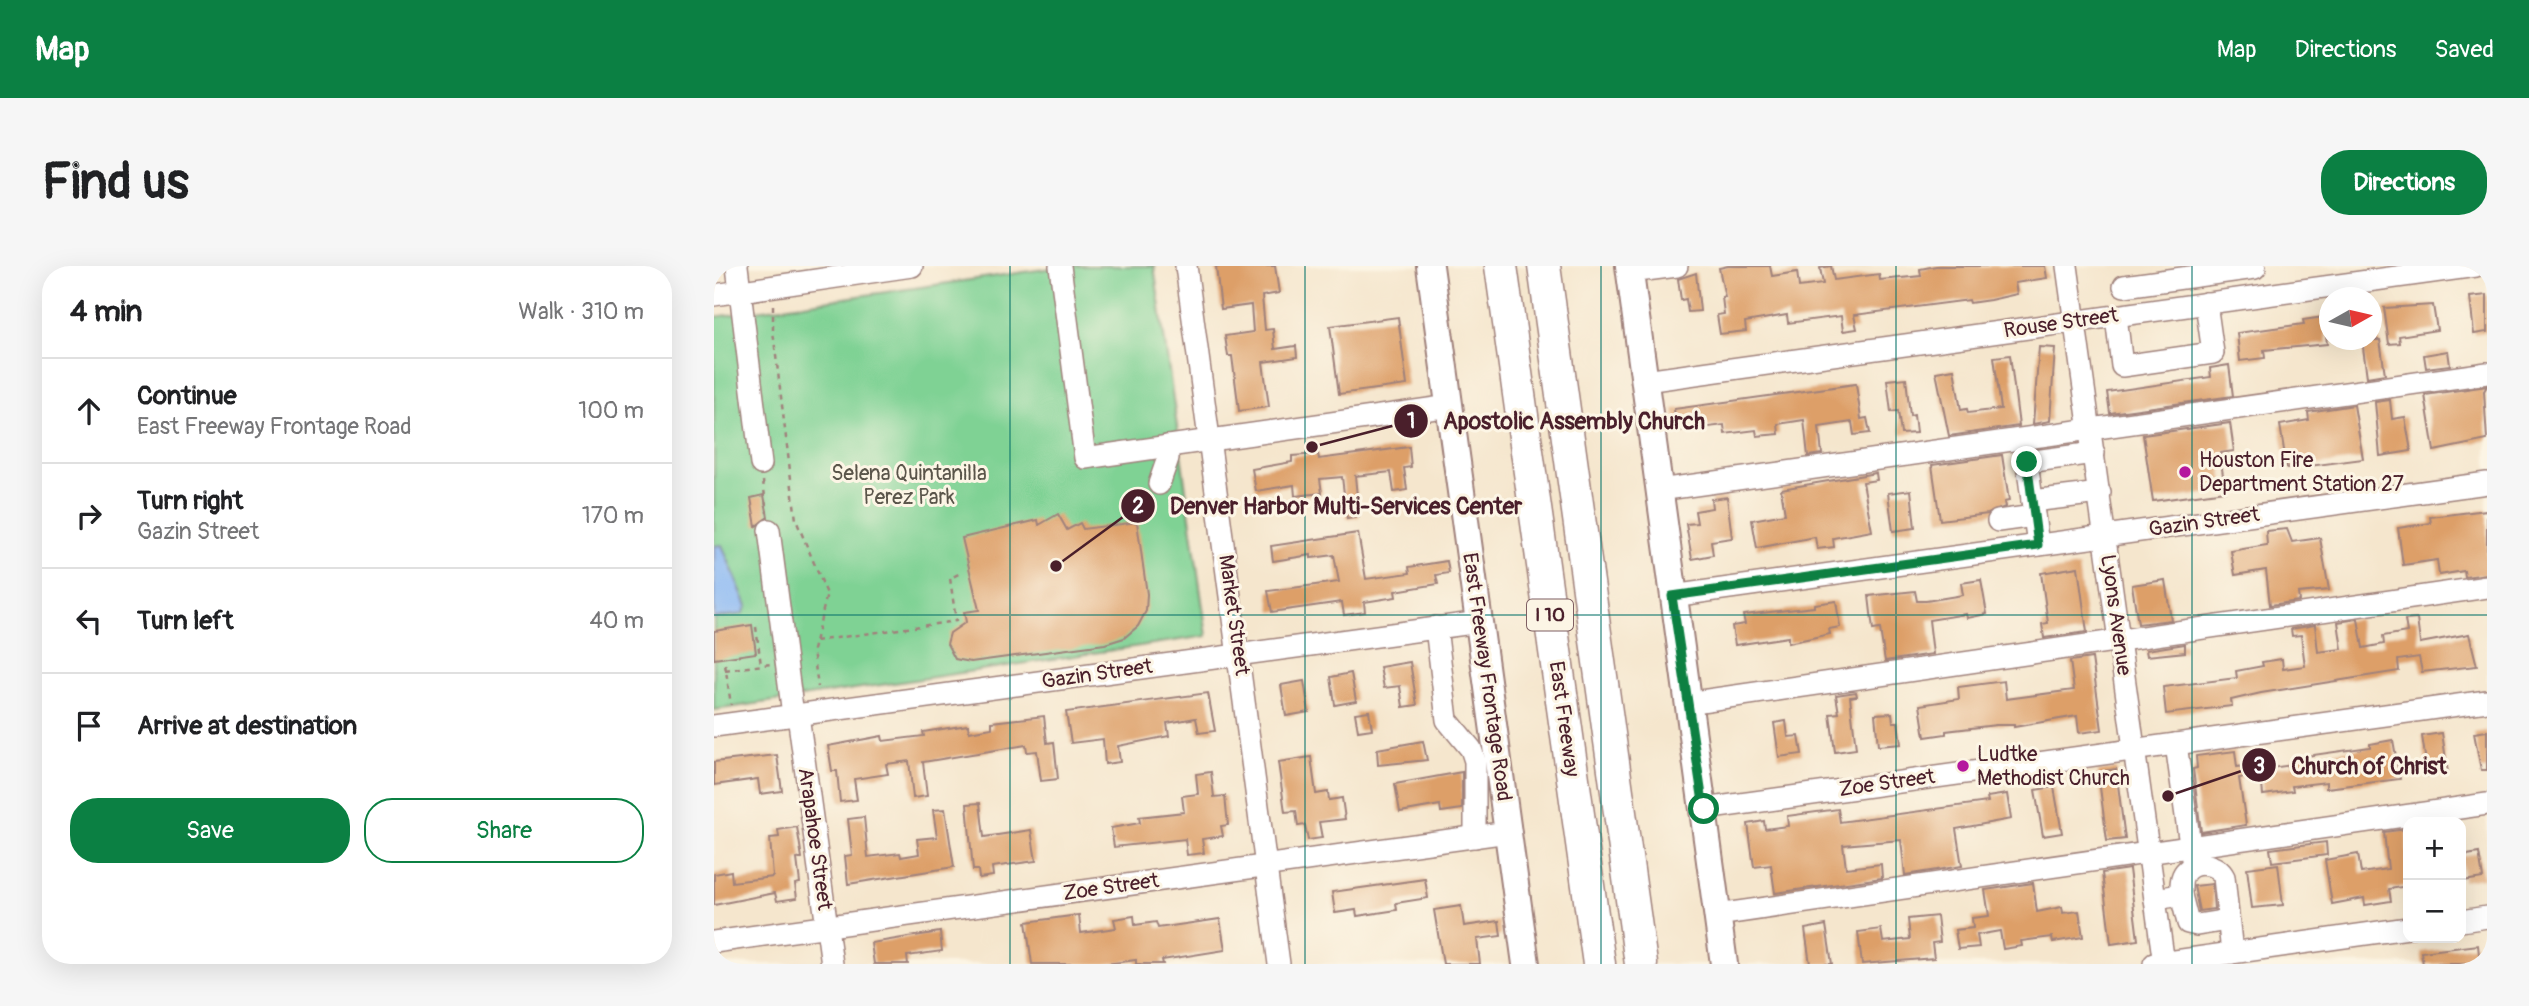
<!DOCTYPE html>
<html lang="en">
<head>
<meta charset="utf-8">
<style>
	:root { --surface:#fff; --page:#f6f6f6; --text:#202124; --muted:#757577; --line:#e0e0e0; --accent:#0b8043 }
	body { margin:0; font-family:Pangolin,sans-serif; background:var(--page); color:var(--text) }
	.controls { position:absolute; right:21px; bottom:21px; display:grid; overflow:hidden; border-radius:14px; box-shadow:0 7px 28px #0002 }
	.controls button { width:63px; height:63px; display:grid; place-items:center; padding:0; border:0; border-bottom:2px solid var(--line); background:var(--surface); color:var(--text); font:35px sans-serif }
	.compass { position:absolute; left:1605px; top:21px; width:63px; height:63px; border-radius:50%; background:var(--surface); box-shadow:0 7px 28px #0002; rotate:82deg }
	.stop { position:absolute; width:21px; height:21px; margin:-16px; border:5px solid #0b8043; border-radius:50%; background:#fff }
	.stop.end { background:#0b8043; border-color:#fff; box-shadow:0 2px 7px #0008 }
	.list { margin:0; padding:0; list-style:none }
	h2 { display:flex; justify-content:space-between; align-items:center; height:91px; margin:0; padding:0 28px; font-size:30px }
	h2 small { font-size:23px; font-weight:400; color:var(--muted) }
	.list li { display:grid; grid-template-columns:46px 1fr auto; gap:21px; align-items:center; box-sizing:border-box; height:105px; padding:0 28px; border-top:2px solid var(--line) }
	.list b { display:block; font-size:26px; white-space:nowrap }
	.list p { margin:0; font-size:23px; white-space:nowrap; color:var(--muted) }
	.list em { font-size:23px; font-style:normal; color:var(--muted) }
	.actions { display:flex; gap:14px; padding:21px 28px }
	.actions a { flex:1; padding:16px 0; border:2px solid var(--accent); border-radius:28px; text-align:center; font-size:24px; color:var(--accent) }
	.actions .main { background:var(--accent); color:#fff }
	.icon { flex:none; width:38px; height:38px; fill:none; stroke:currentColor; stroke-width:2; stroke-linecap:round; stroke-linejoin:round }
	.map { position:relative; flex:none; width:1773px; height:698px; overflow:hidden; border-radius:28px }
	header { display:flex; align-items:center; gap:42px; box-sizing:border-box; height:98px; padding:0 35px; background:var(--accent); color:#fff }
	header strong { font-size:33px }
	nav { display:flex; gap:38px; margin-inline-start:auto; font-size:24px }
	.intro { display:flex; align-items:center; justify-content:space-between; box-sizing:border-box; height:168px; padding:0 42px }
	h1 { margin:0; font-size:49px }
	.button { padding:18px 32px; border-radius:28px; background:var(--accent); color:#fff; font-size:24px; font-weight:700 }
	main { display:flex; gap:42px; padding:0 42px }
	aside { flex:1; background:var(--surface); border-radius:28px; box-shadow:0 7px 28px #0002 }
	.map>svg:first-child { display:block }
</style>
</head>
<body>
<header>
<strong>Map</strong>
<nav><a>Map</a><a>Directions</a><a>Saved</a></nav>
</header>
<div class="intro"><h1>Find us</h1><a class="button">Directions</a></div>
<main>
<aside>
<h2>4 min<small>Walk · 310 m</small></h2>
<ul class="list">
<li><svg class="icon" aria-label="ahead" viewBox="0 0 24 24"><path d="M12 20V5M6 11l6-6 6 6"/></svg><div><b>Continue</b><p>East Freeway Frontage Road</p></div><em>100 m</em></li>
<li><svg class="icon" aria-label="right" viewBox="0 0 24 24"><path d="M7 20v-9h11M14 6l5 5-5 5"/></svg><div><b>Turn right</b><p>Gazin Street</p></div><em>170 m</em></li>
<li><svg class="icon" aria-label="left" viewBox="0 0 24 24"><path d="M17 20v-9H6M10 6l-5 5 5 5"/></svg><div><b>Turn left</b></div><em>40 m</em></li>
<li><svg class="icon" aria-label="arrive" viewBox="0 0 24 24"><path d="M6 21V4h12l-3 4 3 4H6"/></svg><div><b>Arrive at destination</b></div></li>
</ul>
<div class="actions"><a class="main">Save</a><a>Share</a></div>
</aside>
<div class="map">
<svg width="1773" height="698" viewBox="0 0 1773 698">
	<rect width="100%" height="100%" fill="#fcf5e5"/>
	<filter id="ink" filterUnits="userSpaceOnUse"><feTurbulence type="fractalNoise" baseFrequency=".0143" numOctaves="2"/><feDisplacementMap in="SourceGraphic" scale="14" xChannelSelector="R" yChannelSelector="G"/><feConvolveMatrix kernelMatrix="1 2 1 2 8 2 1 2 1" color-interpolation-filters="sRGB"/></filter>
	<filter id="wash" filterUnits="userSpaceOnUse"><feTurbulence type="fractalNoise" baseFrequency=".00686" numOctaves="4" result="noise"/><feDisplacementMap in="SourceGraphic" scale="28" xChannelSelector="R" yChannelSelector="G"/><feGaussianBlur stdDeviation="1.57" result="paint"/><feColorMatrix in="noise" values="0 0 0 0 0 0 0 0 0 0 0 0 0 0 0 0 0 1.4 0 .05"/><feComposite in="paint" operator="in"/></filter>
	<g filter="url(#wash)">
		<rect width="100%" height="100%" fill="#f5e6cd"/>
		<polygon fill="#7fd294" stroke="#647860" stroke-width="2" points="352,0 440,0 493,370 0,444 0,51"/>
		<polygon fill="#89b8f4" stroke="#6a6c90" stroke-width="2" points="8,279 33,340 28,348 0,352 0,280"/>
		<g id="blocks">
			<g fill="#dd9f67">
				<polygon points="502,0 561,0 565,27 548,30 551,64 559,63 561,83 582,80 583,91 549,96 555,141 525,145 518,90 514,90 511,70 539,66 537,39 507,43"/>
				<polygon points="1014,0 1056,0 1058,10 1083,6 1085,21 1109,18 1106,2 1117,0 1120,14 1165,8 1166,14 1207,10 1206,3 1222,0 1331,0 1333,12 1301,17 1303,28 1276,34 1256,37 1255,34 1140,49 1143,63 1129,65 1127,50 1074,57 1073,49 1031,56 1032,65 1006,68 1003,49 1010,48 1008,31 1011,31 1005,2"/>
				<polygon points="982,7 986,45 974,46 972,33 967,34 964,13"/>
				<polygon points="1773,29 1773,66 1760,68 1756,31"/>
				<polygon points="1719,39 1723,64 1685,70 1686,77 1675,78 1670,42"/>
				<polygon points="684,51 693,119 625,128 616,60"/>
				<polygon points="1610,51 1613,78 1550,84 1551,92 1526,95 1523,67 1590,58 1589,54"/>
				<polygon points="1648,74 1666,74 1671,108 1653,111"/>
				<polygon points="1325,81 1341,82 1336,155 1319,158"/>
				<polygon points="1734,85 1736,99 1712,102 1710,89"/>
				<polygon points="1296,89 1305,160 1235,170 1222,106 1240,103 1247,144 1253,143 1254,147 1287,143 1280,91"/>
				<polygon points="1515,99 1519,130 1396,147 1393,126 1497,111 1496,102"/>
				<polygon points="1192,112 1196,150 1200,149 1202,167 1187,168 1184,145 1177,146 1173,114"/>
				<polygon points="1142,118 1147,153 1153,152 1156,167 1140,169 1138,156 1105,161 1108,188 1094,190 1090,154 1064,158 1065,168 1043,170 1042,164 1011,168 1010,159 963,165 960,143"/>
				<polygon points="1773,120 1770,125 1773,174 1720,185 1711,129"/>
				<polygon points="1676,134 1678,153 1691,151 1697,185 1666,190 1661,136"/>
				<polygon points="1640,139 1649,193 1573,203 1566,159 1595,154 1594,146"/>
				<polygon points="1516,157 1520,185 1506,187 1511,225 1439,235 1429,169"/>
				<polygon points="695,181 697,201 690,202 693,224 680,226 677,206 641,210 645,251 633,253 628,211 606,213 608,227 581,230 580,219 542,225 538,203 578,196 578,190 604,188 605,193"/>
				<polygon points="1288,189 1295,235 1290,236 1291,241 1274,248 1226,254 1218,199"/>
				<polygon points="1162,207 1163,214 1149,216 1158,265 1119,272 1120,281 1103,283 1101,271 1043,282 1038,254 1071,248 1067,223"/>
				<polygon points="1197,224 1201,262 1179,265 1174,227"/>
				<polygon points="50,229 54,251 42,260 37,232"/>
				<polygon points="1013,231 1018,272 997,275 999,289 978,293 972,258 983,257 981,245 998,242 997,233"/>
				<polygon points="1773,244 1773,308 1751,311 1750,305 1725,309 1723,294 1689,299 1684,262 1717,257 1716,251"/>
				<polygon points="344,248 353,264 366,257 369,263 423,256 433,328 432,345 424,360 410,372 391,378 257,396 241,393 233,378 236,367 252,356 250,346 265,344 248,272 324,254 325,259"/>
				<polygon points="1573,263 1578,276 1606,272 1615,324 1584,327 1585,335 1556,339 1552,304 1521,309 1517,285 1553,279 1552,265"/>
				<polygon points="644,267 652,313 696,307 695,301 733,295 735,307 722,309 724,318 681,325 682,331 650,336 651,346 630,349 628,336 558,346 554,325 625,316 620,289 597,292 597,289 559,295 557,280"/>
				<polygon points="1364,301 1373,366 1330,372 1328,358 1334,357 1327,307"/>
				<polygon points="1267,314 1273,348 1253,352 1252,348 1215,354 1219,388 1171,395 1166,363 1159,364 1155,330 1201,325 1203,335 1212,335 1249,329 1247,317"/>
				<polygon points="1451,314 1457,354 1424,358 1418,319"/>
				<polygon points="1122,335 1126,361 1115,363 1116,368 1074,377 1074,371 1021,379 1018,360 1031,358 1029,349 1100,341 1100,338"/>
				<polygon points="1644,353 1649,382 1670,378 1669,370 1693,366 1691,354 1703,353 1706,377 1755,368 1763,400 1708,406 1705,391 1684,394 1685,405 1547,427 1517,434 1518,440 1452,448 1449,421 1523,412 1522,405 1549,400 1548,396 1568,393 1569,403 1591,400 1587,369 1578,370 1577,363 1601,359 1604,386 1628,383 1624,356"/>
				<polygon points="38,359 42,387 0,393 0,365"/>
				<polygon points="1471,378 1471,386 1433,390 1432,384"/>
				<polygon points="1378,392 1388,464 1365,467 1363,450 1300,461 1300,459 1282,459 1232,465 1232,468 1211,471 1206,439 1245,433 1244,421 1290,415 1292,433 1360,424 1356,395"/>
				<polygon points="696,396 703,439 689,441 686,420 670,422 666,401"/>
				<polygon points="637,407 642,435 621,439 617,411"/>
				<polygon points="590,415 595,446 572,450 567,419"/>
				<polygon points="1142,426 1143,430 1136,431 1142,483 1121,486 1116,448 1125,447 1122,429"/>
				<polygon points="494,427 501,465 485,467 482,452 453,457 455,470 404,480 406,496 391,498 389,473 357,477 352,446"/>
				<polygon points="655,445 658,463 644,465 641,447"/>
				<polygon points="1178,447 1179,456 1184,456 1187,478 1164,480 1161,448"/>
				<polygon points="330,450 333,477 340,476 344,513 327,515 323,485 313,486 312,479 209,496 213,530 199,532 195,495 172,498 174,508 140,513 143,534 126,536 123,505 118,505 114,480 168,470 169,475 210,470 209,466 254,459 255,466 278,462 278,456"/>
				<polygon points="1072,455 1074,471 1085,470 1088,488 1065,491 1060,457"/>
				<polygon points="1773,465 1773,504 1767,504 1760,467"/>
				<polygon points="1728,467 1734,507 1714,510 1708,470"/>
				<polygon points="1679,474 1686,513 1612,522 1612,516 1578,520 1579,525 1549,529 1547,509 1525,512 1532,559 1487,566 1479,503 1483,502 1482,490 1521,485 1523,501 1556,496 1557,502 1579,499 1578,492 1656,481 1656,478"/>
				<polygon points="709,475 713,494 664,499 663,483"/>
				<polygon points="63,489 68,525 46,528 44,513 0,519 0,496"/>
				<polygon points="597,491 602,528 614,526 615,534 628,532 631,553 605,556 608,572 594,574 591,559 584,560 582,545 571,546 564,496"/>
				<polygon points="1402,503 1411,573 1393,575 1384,506"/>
				<polygon points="497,506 500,531 511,530 514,559 507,560 509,570 488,573 490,587 473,589 471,573 400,581 397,562 426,557 425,551 470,546 468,530 484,528 482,508"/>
				<polygon points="748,506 748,543 727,546 726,539 686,546 681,518"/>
				<polygon points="1340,521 1348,567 1329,570 1321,524"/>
				<polygon points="1293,528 1297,553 1242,563 1248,600 1191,609 1187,574 1129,579 1132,602 1167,598 1168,612 1061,627 1057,599 1040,601 1034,558 1050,555 1051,563 1074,560 1073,550 1124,543 1126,556 1274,536 1273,531"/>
				<polygon points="266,537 270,571 317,564 322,595 278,601 279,610 265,612 264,604 259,604 253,538"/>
				<polygon points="231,543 240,601 134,618 131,590 138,589 134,553 150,551 154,591 186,587 187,591 205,588 203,573 223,571 219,544"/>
				<polygon points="83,561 88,592 83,593 86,617 81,618 83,632 63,635 61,627 0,639 0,608 17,605 18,616 59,611 56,572 65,571 64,564"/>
				<polygon points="1693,563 1694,620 1675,623 1677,635 1651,639 1650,632 1618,638 1611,594 1644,588 1647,607 1674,603 1670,566"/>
				<polygon points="1612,576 1613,589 1558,596 1556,583"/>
				<polygon points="1765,587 1769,612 1749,615 1747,590"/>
				<polygon points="1564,598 1569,639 1538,642 1533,602"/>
				<polygon points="1415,603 1424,674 1397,678 1388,607"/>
				<polygon points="711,613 714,632 682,637 683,644 643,650 642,644 621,647 618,626"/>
				<polygon points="1319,617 1323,646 1348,641 1349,647 1365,645 1369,671 1339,676 1338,671 1307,675 1308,680 1289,683 1286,665 1263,669 1265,681 1244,683 1241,664 1259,662 1258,652 1275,650 1271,624"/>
				<polygon points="1498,618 1500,643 1485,645 1480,620"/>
				<polygon points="747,640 750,660 785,655 787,670 763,673 766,698 729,698 720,644"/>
				<polygon points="365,649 367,667 402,662 400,653 420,650 421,659 442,656 444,662 506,653 511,684 448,694 449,698 422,698 422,694 392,698 318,698 312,656"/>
				<polygon points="1223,650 1226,676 1218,677 1220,692 1148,698 1144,666 1167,663 1169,676 1196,673 1194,653"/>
				<polygon points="1112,659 1118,698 1096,698 1091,663"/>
				<polygon points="226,666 228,685 193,690 194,698 160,698 157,677"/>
				<polygon points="1764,679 1766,698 1709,698 1707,686"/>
			</g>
		</g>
	</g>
	<g filter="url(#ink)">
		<use href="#blocks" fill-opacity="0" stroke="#a0827c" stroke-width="2"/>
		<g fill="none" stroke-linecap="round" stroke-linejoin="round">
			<defs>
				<g id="minor">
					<polyline points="23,0 47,198"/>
					<polyline points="346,0 371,192 736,140"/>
					<polyline points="472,0 565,698"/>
					<polyline points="1353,0 1450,698"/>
					<polyline points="916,6 963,0"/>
					<polyline points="1410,20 1541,2"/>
					<polyline points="0,29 198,0"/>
					<polyline points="1402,50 1408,100 1499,87 1492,37"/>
					<polyline points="931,115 1762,0"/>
					<polyline points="445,218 454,192 453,180"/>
					<polyline points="945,224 1773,107"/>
					<polyline points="1318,235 1386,227"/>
					<polyline points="1284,255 1320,250"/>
					<polyline points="55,264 79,449"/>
					<polyline points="1324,279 1313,196 1380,187"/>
					<polyline points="958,330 1773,217"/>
					<polyline points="722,361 733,454 757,483 761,495 761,571"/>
					<polyline points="973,437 1773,321"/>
					<polyline points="84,449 118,698"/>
					<polyline points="0,460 766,356"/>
					<polyline points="1462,478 1478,593"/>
					<polyline points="990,543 1773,435"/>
					<polyline points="1467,629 1474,657 1483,659 1514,654"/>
					<path d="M 1441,633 L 1467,629 C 1467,622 1466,612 1471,606 C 1482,593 1504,598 1510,611 L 1518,687"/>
					<polyline points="1003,649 1773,538"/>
					<polyline points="1747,655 1773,651"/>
					<polyline points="0,676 794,566"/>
					<polyline points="1440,698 1694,662"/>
				</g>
				<g id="major">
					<polyline points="716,0 812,698"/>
					<polyline points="915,0 1010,698"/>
				</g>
				<g id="highway">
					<polyline points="787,0 885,698"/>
					<polyline points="830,0 927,698"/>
				</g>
			</defs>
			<use href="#minor" stroke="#a0827c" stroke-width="24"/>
			<use href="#major" stroke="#a0827c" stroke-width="30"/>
			<use href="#highway" stroke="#a0827c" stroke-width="35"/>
			<g stroke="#a0827c" stroke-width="2.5" stroke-dasharray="5 5" stroke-linecap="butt">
				<polyline points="59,39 59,65 82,254 113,328 99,384 104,421"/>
				<polyline points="49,215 53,247"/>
				<polyline points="42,361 47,399"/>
				<polyline points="101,375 242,355 236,312 247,307"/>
				<polyline points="11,398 17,439"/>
				<polyline points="11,404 57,398"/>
			</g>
			<use href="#minor" stroke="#fff" stroke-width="21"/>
			<use href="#major" stroke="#fff" stroke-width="26"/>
			<use href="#highway" stroke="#fff" stroke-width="32"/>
		</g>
	</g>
	<g fill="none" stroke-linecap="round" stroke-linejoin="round" filter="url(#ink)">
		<polyline stroke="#0b8043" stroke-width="9" points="990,543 958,330 1324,279 1313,196"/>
	</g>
	<path fill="none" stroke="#0f766e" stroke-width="2" stroke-opacity="0.55" d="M 296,0 L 296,698M 591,0 L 591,698M 887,0 L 887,698M 1182,0 L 1182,698M 1478,0 L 1478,698M 0,349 L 1773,349"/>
	<g fill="#b5179e" stroke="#fcf5e5" stroke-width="2.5">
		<circle cx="1471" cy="206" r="7"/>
		<circle cx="1249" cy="500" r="7"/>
	</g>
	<g text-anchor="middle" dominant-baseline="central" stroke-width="6" stroke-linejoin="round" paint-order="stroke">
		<rect fill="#fcf5e5" stroke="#7f5f63" stroke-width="2" x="813" y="333.5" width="46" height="31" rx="5"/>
		<g font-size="19" font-weight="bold" fill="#4a1f2b">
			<text x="836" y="349">I 10</text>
		</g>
		<g font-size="21" fill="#4a1f2b" stroke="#fcf5e5">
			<text transform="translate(1347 57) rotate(-8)">Rouse Street</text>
			<text transform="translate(1490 256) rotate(-8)">Gazin Street</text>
			<text transform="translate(520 349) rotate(82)">Market Street</text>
			<text transform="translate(1402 349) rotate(82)">Lyons Avenue</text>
			<text transform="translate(383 408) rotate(-8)">Gazin Street</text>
			<text transform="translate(773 411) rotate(82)">East Freeway Frontage Road</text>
			<text transform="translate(850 453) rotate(82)">East Freeway</text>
			<text transform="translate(1173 517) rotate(-8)">Zoe Street</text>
			<text transform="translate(101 573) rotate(82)">Arapahoe Street</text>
			<text transform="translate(397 621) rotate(-8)">Zoe Street</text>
		</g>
		<g font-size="21" fill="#4a1f2b" stroke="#fcf5e5" text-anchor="start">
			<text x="1485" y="194">Houston Fire<tspan x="1485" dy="24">Department Station 27</tspan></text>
			<text x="1263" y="488">Ludtke<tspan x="1263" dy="24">Methodist Church</tspan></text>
		</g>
		<g font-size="21" fill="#5a554a" stroke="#fcf5e5">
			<text x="195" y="207">Selena Quintanilla<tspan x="195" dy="24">Perez Park</tspan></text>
		</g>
	</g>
	<path fill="none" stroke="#4a1f2b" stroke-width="2.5" d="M598 181L697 155M342 300L424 240M1454 530L1545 499"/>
	<g fill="#4a1f2b" stroke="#fcf5e5" stroke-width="2.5">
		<circle cx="598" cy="181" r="7"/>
		<circle cx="342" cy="300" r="7"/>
		<circle cx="1454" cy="530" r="7"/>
		<circle cx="697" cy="155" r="18"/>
		<circle cx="424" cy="240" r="18"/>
		<circle cx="1545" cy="499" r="18"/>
	</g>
	<g font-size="21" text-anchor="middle" font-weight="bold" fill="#fff">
		<text x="697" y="162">1</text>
		<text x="424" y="247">2</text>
		<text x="1545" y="507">3</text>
	</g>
	<g font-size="23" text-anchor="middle" font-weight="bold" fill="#4a1f2b" stroke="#fcf5e5" stroke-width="6" stroke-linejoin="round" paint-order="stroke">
		<text x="860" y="163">Apostolic Assembly Church</text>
		<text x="632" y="248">Denver Harbor Multi-Services Center</text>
		<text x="1655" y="508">Church of Christ</text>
	</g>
</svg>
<div class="controls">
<button>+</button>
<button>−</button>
</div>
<svg class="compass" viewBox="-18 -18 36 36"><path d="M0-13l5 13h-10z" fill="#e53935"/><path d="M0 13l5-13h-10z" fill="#757577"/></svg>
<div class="stop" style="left:990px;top:543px"></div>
<div class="stop end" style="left:1313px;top:196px"></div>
</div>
</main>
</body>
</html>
